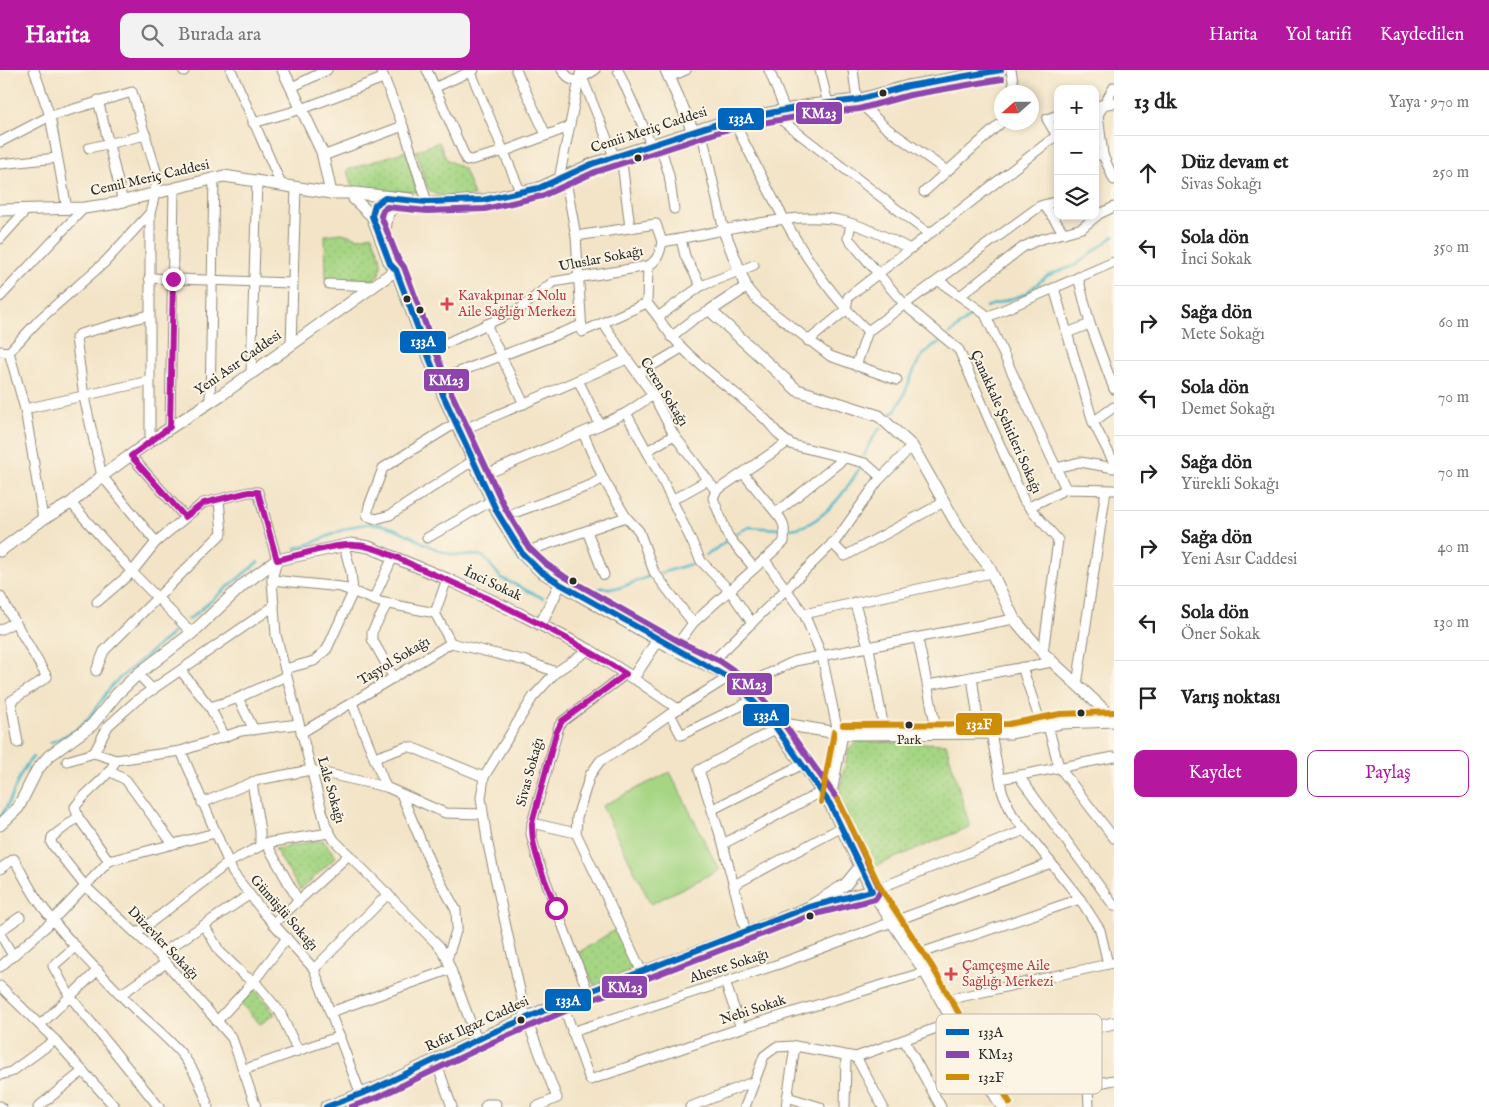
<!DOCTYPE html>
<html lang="tr">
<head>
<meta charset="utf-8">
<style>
	:root { --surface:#fff; --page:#f2f2f2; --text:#222; --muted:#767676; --line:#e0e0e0; --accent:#b5179e }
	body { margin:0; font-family:"IM FELL English",serif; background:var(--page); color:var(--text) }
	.controls { position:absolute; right:15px; top:15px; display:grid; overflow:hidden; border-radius:10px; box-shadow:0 2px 8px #0003 }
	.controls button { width:45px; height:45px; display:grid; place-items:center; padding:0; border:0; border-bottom:1px solid var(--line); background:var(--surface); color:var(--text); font:25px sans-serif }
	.compass { position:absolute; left:994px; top:15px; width:45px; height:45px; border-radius:50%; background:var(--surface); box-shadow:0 2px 8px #0003; rotate:249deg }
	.stop { position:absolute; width:15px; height:15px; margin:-11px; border:4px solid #b5179e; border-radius:50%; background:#fff }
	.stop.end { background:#b5179e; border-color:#fff; box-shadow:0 1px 5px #0008 }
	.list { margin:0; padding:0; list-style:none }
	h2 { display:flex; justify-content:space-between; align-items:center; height:65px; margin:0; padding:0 20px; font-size:21px }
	h2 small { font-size:16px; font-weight:400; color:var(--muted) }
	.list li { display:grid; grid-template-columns:32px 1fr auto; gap:15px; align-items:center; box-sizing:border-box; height:75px; padding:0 20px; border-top:1px solid var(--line) }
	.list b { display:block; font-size:19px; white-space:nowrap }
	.list p { margin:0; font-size:16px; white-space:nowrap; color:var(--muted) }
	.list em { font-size:16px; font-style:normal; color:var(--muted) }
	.actions { display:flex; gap:10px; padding:15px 20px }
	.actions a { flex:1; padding:11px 0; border:1px solid var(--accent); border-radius:10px; text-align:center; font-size:18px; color:var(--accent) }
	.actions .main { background:var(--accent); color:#fff }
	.icon { flex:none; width:28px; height:28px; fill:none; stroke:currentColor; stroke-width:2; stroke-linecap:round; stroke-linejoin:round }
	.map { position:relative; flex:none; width:1114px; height:1037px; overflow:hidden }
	header { display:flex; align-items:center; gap:30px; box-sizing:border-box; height:70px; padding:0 25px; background:var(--accent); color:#fff }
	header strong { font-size:24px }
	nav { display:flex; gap:28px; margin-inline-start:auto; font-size:18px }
	.search { width:350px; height:45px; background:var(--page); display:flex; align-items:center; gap:12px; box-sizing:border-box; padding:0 18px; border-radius:10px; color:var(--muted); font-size:19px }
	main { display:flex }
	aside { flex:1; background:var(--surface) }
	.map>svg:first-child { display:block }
</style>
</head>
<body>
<header>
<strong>Harita</strong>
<div class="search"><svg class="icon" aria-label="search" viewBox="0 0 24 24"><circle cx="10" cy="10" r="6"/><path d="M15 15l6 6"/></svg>Burada ara</div>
<nav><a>Harita</a><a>Yol tarifi</a><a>Kaydedilen</a></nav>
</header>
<main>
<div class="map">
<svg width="1114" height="1037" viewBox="0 0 1114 1037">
	<defs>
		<pattern id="park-dots" width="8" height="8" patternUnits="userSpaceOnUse" patternTransform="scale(1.25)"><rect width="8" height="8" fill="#a6d684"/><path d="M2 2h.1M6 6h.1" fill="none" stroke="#8fb872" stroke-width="1.8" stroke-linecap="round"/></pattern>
	</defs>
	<rect width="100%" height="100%" fill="#fcf5e5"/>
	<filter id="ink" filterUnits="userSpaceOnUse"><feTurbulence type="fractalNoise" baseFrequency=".02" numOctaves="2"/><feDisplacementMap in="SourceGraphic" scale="10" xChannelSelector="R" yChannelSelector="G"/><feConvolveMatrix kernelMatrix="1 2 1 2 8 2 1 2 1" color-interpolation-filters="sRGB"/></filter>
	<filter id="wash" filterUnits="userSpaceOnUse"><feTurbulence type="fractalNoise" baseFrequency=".0096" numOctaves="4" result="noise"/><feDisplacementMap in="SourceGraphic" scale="20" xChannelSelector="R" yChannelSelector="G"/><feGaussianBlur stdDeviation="1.12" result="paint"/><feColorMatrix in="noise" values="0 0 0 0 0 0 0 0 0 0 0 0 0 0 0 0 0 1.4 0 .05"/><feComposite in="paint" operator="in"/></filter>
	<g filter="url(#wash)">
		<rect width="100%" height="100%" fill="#f3e4c7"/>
		<g fill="url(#park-dots)" stroke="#688058">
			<path d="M 439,72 L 446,89 L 464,99 L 474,126 C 422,128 431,127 416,81 Z"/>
			<polygon points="406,81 417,122 353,120 347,100"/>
			<path d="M 342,163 L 359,168 L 372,165 C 375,174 382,187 381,196 C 379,222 342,212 326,210 L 325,165 Z"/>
			<polygon points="859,671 946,674 970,757 870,798 840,729 840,717 849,679"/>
			<polygon points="323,770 336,787 300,820 275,779"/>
			<polygon points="616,859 635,900 594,915 578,883"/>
			<polygon points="253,917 275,944 260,954 239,932"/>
		</g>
		<polygon fill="#a6d684" stroke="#688058" points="670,702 719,800 651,834 602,736"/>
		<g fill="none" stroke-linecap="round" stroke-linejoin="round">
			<g stroke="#4ab6c7" stroke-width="2.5">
				<polyline points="986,237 1025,224 1047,206 1076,195 1114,166"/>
				<polyline points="950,264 974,243"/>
				<path d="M 890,347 C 914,320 908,284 943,271"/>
				<polyline points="864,386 870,372 881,357"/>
				<path d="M 791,459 C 822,456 846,421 860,397"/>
				<polyline points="735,464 749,457 779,459"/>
				<path d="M 296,478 C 321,473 343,455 368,454 C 398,452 422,477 450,484 C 462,487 473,483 484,487 L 501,508 L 543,528"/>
				<polyline points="706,486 726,471"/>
				<polyline points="661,503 698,492"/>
				<polyline points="593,521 602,518 619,518 650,506"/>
				<polyline points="188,550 258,492"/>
				<polyline points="50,673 76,660 87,650 113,614 174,562"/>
				<path d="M 0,748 C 14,729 16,704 33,687"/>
			</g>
		</g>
	</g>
	<g filter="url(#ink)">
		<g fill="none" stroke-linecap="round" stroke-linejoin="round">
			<defs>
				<g id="street">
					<polyline points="34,0 50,46 67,139"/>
					<polyline points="183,0 184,1"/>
					<polyline points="231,0 281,114"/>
					<polyline points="381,0 403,56 427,132"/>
					<polyline points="427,0 467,91 505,81 569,57"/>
					<polyline points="470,0 520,121"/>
					<polyline points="516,0 546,65"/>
					<polyline points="562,0 570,9 577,11 595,0"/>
					<polyline points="618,0 651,74"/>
					<polyline points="769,0 785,40"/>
					<polyline points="820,0 828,34"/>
					<polyline points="853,0 857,30 885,57 947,101"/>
					<polyline points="1011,0 1015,22"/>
					<polyline points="582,7 614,86"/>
					<polyline points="670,7 686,0"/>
					<polyline points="292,17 327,0"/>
					<polyline points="436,17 474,0"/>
					<polyline points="98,30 123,132"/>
					<polyline points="1095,36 1114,33"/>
					<polyline points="771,42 929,164"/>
					<polyline points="1058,45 1047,49 1058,68"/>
					<path d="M 733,50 C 770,123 807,205 868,261"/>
					<polyline points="253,53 302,39 383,8"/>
					<polyline points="701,59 724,161"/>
					<polyline points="0,72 50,46 132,22 157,104 155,124 150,143 150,371"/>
					<polyline points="659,72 669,105 674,139"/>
					<polyline points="89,78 146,65"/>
					<polyline points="621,84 630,158"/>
					<polyline points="1095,85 1103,85 1114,110"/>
					<polyline points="1103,85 1098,45 1114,17"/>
					<polyline points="323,86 403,56"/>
					<polyline points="0,94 57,88"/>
					<polyline points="565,106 576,166 582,262 647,233 658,247"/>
					<polyline points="559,109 581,0"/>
					<polyline points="924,122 1002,52"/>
					<polyline points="1044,135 1064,163"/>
					<polyline points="851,154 848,168 905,235 959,280 1024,431 1058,470 1043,583"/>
					<polyline points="576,166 656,154 662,172"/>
					<polyline points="0,169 27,139"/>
					<polyline points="681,169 685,186 701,216"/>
					<path d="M 754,195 L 701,216 L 658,247 C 684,290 729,314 765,349 C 775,359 780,369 793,375 L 865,393 L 881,407"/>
					<polyline points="1078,207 1090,254 1114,319"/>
					<polyline points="149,208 292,213"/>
					<polyline points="939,211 985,244 1066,419"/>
					<polyline points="329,214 372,216"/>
					<polyline points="746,217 758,231 830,286 897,310"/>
					<polyline points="1054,218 1093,352 1114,393"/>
					<polyline points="960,226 1023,177 1038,170 1082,158 1099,144 1114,137"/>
					<polyline points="0,227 84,138"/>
					<polyline points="647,233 648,196"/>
					<polyline points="149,245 80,264 76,268 84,327 102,406 156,472 203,433 249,422 258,422 277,490 272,510 276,565 326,756 334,770 440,877 447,889 477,970"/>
					<polyline points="987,247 1114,192"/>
					<polyline points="603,253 627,289"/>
					<polyline points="486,254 524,334"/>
					<polyline points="1067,263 1090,254"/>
					<polyline points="671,267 694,249 711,240"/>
					<polyline points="808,271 846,240 848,227 1056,66"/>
					<polyline points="291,275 296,117"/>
					<polyline points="0,281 9,282 40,249 105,192 150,143"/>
					<polyline points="9,282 25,339 43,449"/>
					<path d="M 427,282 L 520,239 L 553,212 L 648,196 C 658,190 660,183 662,172 C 716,164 791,139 843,151 C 867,157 889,168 910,179"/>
					<polyline points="856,296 868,261 1040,136 1058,131"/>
					<polyline points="251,304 257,110"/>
					<polyline points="638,304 682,278"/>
					<polyline points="438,310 582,255"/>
					<polyline points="578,310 600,355 626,343 653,325"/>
					<polyline points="210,332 214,108"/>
					<polyline points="25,339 149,311"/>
					<polyline points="626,343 660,405 701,491 730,521 752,553"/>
					<polyline points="1093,352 1114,337"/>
					<polyline points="456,353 383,398 369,436 367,446 376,449 390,445 474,390"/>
					<polyline points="170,357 174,119"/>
					<polyline points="460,361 627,289 653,325 674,365 716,421 788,372"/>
					<polyline points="583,363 603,408 626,447 639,461 654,502 693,553"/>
					<polyline points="647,381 674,365"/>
					<polyline points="131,386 185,447"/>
					<polyline points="1056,398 1080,392 1114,398"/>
					<polyline points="743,403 776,443 845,388"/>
					<polyline points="482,406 600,355"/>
					<polyline points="716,421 713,428 728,466 754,498"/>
					<polyline points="672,430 708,410"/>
					<polyline points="71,433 132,502 192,563"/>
					<polyline points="1029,437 1066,419 1114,420"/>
					<polyline points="500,448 591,415 603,408"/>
					<polyline points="587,461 604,505"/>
					<polyline points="427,468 491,431"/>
					<polyline points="832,473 845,486 944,432"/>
					<polyline points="522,483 626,447"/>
					<polyline points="764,489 804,544 822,586 838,663"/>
					<polyline points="447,509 435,543 451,573"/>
					<polyline points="272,510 341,517 380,532 435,543"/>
					<polyline points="0,526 47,607 11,631 18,673"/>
					<polyline points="373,530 393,487"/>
					<polyline points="97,532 132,502 156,472"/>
					<polyline points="854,532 869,578 885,664"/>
					<polyline points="387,534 372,562 372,569 394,608"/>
					<polyline points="804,544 991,503"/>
					<polyline points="0,560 15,552"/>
					<polyline points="918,569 937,663"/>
					<path d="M 674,579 L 693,553 L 784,472 C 785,460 785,452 776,443"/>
					<polyline points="709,595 837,469 878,411 912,376"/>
					<polyline points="1022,597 1042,657"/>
					<polyline points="285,599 314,591 327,579 353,522 351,502 344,476"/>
					<polyline points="96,601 104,581 222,463 219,430"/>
					<polyline points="181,601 210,637 236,629 286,606"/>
					<polyline points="138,604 153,620"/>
					<polyline points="972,607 980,663"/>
					<polyline points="633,608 678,639"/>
					<polyline points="928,615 1052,592"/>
					<polyline points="1077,615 1106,420"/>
					<polyline points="741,617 795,591 1014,549"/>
					<polyline points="238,628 254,660"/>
					<polyline points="352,633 386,717"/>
					<polyline points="210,637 225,667"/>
					<polyline points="670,644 681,665 753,630"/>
					<polyline points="1048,656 1059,697 1114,768"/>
					<polyline points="301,663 451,573 526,591 556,602 589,580"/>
					<polyline points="991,663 1002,721 1012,744 1080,829 1100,860 1108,894"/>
					<polyline points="181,681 233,803 264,843 314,899 361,1025"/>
					<polyline points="94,683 108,656 137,630 274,536"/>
					<polyline points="374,688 406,677 411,677 484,707"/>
					<polyline points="67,691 94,683 116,690 181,681 241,661 299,654"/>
					<polyline points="111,702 126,710 173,774"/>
					<polyline points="1018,705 1114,836"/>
					<polyline points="1000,709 1114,687"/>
					<polyline points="252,712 260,761 260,776"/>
					<polyline points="402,726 431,795 456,840 457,858 447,889"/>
					<polyline points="202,733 258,710 311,700 386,717 445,743 483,744"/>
					<polyline points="830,734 843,664"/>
					<polyline points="713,739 803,694"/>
					<polyline points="78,747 52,767 51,773 85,816 159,885 232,968 256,1037"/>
					<polyline points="532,753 576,763 642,902"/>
					<polyline points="576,763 577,747 590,705 600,691 619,680 670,644 729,607"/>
					<polyline points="266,773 298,830"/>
					<polyline points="723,774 821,722"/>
					<path d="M 109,791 L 78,747 L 75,737 C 87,720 107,710 116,690"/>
					<path d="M 0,799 L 14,789 C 22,803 29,818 39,832 C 62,864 91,894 119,923 C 157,965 192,977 208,1037"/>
					<polyline points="734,815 842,757"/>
					<polyline points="872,821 1025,760"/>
					<polyline points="273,854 349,785"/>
					<polyline points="204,855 220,882 245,906 254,911 280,942 298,981"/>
					<polyline points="0,861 20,847"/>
					<polyline points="746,863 723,774 699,700 777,658"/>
					<polyline points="0,864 12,884"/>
					<polyline points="136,864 228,793 266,773 329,763"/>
					<polyline points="76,876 53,896 69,925 159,1037"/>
					<polyline points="159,885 249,825"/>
					<polyline points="915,885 1080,829"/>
					<polyline points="0,897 48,855 109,791 215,763"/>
					<polyline points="314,899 388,824"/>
					<polyline points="725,912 741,958"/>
					<polyline points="0,916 55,970 115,1037"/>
					<polyline points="588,922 537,788 531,764 532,753 559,656 563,651 626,604"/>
					<polyline points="120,925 166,893"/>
					<polyline points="942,931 1113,893"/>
					<polyline points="562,932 590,1010 741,958 925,902"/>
					<polyline points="331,942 451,899"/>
					<polyline points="217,951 254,911 287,868"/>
					<polyline points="40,955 98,900"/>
					<polyline points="572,962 779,894 1051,793"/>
					<polyline points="1069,963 1088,1015 1089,1037"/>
					<polyline points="904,970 941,1037"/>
					<polyline points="856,987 883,1037"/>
					<polyline points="435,989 452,1037"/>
					<polyline points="243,1000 340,966"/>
					<polyline points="0,1005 11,1002 55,970"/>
					<polyline points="1088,1015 1114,1010"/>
					<polyline points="787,1027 820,1037"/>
					<polyline points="0,1036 1,1037"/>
					<polyline points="38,1037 83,1001"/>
					<polyline points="485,1037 487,1034 496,1034"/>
					<polyline points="536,1037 557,1028 526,948 487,770 481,728 484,707 533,627 556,602"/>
					<polyline points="690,1037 755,1011"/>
					<polyline points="745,1037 764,986 776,977 795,976 856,987 953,952"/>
					<polyline points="786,1037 795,976"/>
					<polyline points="845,1037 846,986"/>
				</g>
				<g id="secondary">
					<polyline points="283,0 322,82 331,123"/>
					<polyline points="666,0 693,61"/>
					<polyline points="354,129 372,146 390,194 396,200 443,325 497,442 522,483 540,501 579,525 674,579 725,604 753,630 803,694 830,734 872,821 925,902 1002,1037"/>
					<polyline points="0,140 84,138 112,134 224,106 331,123 355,123 410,129"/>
					<polyline points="385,159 388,142 398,135 483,130 539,118 592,94 723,52 811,35 857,30 908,16 1001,0"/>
					<polyline points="724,161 746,217 711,240 714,244 797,320 879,346 912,376 959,458 988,495 1014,549 1043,583 1114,649"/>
					<polyline points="0,481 43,449 71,433 102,406 150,371 224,323 396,200"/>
					<polyline points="541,554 560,514"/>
					<polyline points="772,652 843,664 1010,663 1061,653 1114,651"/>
					<polyline points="0,755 18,738 37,700 49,686 92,655 117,624 138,604 192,563 244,514 277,490 351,474 369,477 447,509 524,546 589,580 633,608 658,570"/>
					<polyline points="823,833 872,821"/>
					<polyline points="971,984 1114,953"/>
					<polyline points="326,1037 374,1019 489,964 562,932 746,863 809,837 846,814 860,797"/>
				</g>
			</defs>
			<use href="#street" stroke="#8f8879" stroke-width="11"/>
			<use href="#secondary" stroke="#8f8879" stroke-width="13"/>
			<use href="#street" stroke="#fff" stroke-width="9"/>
			<use href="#secondary" stroke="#fff" stroke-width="11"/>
			<defs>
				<polyline id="bus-1" points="326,1037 374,1019 489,964 588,922 809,837 872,821 830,734 772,652 736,612 560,514 540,501 522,483 497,442 443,325 396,200 390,194 372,146 375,135 385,128 427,132 483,130 539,118 592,94 723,52 811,35 857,30 908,16 1001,0"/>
				<polyline id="bus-2" points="351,1037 378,1027 493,972 591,930 812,845 875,829 881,821 838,730 779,647 742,606 720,591 678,571 565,507 546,494 529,478 505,438 451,322 404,197 398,189 381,146 383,140 387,137 427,141 485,139 542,126 595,102 725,60 812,44 859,39 910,25 1002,9"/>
				<g id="bus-3">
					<polyline points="843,655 1009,654 1060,644 1114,642"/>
					<polyline points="838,730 880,817 933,898 1010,1033"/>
					<polyline points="821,732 834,662"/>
				</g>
			</defs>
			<use href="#bus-1" stroke="#fcf5e5" stroke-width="10"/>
			<use href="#bus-2" stroke="#fcf5e5" stroke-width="10"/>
			<use href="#bus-3" stroke="#fcf5e5" stroke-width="10"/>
			<use href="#bus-1" stroke="#0065bd" stroke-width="6"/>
			<use href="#bus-2" stroke="#8e44ad" stroke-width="6"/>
			<use href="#bus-3" stroke="#ce8d09" stroke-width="6"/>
		</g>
	</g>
	<g fill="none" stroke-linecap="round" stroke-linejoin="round" filter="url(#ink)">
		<path stroke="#b5179e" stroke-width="6" d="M 173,209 L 170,357 L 131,386 L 185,447 L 204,433 L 249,422 L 258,422 L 277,490 C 297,486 336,473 355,475 C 377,476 399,489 419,498 C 491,528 561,562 626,604 L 562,651 L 556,663 L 532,753 C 531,783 546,811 556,838"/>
	</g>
	<g fill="#2b2b2b" stroke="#fcf5e5" stroke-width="2">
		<circle cx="883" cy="23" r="4.5"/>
		<circle cx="638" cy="88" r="4.5"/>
		<circle cx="407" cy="229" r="4.5"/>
		<circle cx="420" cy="240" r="4.5"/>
		<circle cx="573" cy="511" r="4.5"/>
		<circle cx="1081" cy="643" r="4.5"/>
		<circle cx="909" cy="655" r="4.5"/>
		<circle cx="810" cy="846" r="4.5"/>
		<circle cx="521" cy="950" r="4.5"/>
	</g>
	<g fill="#e0444e" stroke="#fcf5e5" stroke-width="2">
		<path d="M444.5 226.5h5v5h5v5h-5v5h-5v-5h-5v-5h5z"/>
		<path d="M948.5 896.5h5v5h5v5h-5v5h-5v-5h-5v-5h5z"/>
	</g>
	<g text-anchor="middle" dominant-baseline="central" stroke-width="4" stroke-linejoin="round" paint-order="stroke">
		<g font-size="13" fill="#2b2b2b" stroke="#fcf5e5">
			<text x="909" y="670">Park</text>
		</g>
		<g font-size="14" fill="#2b2b2b" stroke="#fcf5e5">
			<text transform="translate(649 60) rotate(-18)">Cemii Meriç Caddesi</text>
			<text transform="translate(150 108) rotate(-13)">Cemil Meriç Caddesi</text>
			<text transform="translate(601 189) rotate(-11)">Uluslar Sokağı</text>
			<text transform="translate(238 293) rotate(-35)">Yeni Asır Caddesi</text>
			<text transform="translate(664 322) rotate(58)">Ceren Sokağı</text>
			<text transform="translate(1006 352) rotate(66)">Çanakkale Şehitleri Sokağı</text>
			<text transform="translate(493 514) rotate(25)">İnci Sokak</text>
			<text transform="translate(394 591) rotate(-31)">Taşyol Sokağı</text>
			<text transform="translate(530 702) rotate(-75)">Sivas Sokağı</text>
			<text transform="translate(331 720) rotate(74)">Lale Sokağı</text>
			<text transform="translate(284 843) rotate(49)">Gümüşlü Sokağı</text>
			<text transform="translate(163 873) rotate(46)">Düzevler Sokağı</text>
			<text transform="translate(729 896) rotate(-18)">Aheste Sokağı</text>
			<text transform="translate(753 940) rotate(-18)">Nebi Sokak</text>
			<text transform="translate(477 954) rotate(-25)">Rıfat Ilgaz Caddesi</text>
		</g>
		<g font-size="14" fill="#be3a42" stroke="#fcf5e5" text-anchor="start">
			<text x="458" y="226">Kavakpınar 2 Nolu<tspan x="458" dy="16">Aile Sağlığı Merkezi</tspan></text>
			<text x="962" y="896">Çamçeşme Aile<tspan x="962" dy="16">Sağlığı Merkezi</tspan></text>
		</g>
	</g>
	<rect x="936" y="944" width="166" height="80" rx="8" fill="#fcf5e5" stroke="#bdb8ad" stroke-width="1"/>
	<rect x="946" y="959" width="23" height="6" fill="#0065bd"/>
	<rect x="946" y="981" width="23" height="7" fill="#8e44ad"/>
	<rect x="946" y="1004" width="23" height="6" fill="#ce8d09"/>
	<g font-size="14" fill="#2b2b2b">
		<text x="978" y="967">133A</text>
		<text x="978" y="989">KM23</text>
		<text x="978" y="1012">132F</text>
	</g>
	<g stroke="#fcf5e5" stroke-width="2">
		<rect x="795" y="31" width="48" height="24" rx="5" fill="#8e44ad"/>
		<rect x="717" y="37" width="48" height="24" rx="5" fill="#0065bd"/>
		<rect x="399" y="260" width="48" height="24" rx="5" fill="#0065bd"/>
		<rect x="423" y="298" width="47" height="24" rx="5" fill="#8e44ad"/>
		<rect x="726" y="602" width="47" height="24" rx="5" fill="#8e44ad"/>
		<rect x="742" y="633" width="48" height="24" rx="5" fill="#0065bd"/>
		<rect x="955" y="642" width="48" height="24" rx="5" fill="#ce8d09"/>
		<rect x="601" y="905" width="47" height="24" rx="5" fill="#8e44ad"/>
		<rect x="544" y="918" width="48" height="24" rx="5" fill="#0065bd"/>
	</g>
	<g font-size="14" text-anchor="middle" font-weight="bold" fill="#fff">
		<text x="819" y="48">KM23</text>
		<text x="741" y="53">133A</text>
		<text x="423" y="276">133A</text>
		<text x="446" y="315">KM23</text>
		<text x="749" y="619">KM23</text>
		<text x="766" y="650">133A</text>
		<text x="979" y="659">132F</text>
		<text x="625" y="922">KM23</text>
		<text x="568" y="935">133A</text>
	</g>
</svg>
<div class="controls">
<button>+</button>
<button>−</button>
<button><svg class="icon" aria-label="layers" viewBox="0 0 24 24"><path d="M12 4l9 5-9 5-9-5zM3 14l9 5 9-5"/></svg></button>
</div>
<svg class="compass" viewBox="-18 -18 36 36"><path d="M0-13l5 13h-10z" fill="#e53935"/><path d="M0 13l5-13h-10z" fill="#767676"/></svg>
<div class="stop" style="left:556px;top:838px"></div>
<div class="stop end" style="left:173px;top:209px"></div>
</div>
<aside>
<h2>13 dk<small>Yaya · 970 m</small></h2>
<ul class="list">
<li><svg class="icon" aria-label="ahead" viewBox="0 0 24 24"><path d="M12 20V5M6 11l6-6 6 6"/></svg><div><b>Düz devam et</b><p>Sivas Sokağı</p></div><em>250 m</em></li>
<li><svg class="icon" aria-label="left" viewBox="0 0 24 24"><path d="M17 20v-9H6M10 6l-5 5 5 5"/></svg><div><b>Sola dön</b><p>İnci Sokak</p></div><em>350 m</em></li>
<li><svg class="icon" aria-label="right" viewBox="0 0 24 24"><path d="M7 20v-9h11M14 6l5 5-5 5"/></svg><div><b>Sağa dön</b><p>Mete Sokağı</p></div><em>60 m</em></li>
<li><svg class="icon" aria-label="left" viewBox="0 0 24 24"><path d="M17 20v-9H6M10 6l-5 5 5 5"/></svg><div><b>Sola dön</b><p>Demet Sokağı</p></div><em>70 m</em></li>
<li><svg class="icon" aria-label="right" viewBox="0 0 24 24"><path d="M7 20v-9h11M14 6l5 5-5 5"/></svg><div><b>Sağa dön</b><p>Yürekli Sokağı</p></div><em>70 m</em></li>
<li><svg class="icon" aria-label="right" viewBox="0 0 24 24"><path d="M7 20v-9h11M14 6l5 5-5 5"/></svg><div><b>Sağa dön</b><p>Yeni Asır Caddesi</p></div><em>40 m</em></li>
<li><svg class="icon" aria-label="left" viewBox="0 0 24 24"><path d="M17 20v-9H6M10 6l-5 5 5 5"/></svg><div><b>Sola dön</b><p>Öner Sokak</p></div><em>130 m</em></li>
<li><svg class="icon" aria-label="arrive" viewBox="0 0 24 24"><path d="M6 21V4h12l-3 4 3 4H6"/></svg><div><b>Varış noktası</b></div></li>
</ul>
<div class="actions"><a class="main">Kaydet</a><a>Paylaş</a></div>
</aside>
</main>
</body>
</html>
